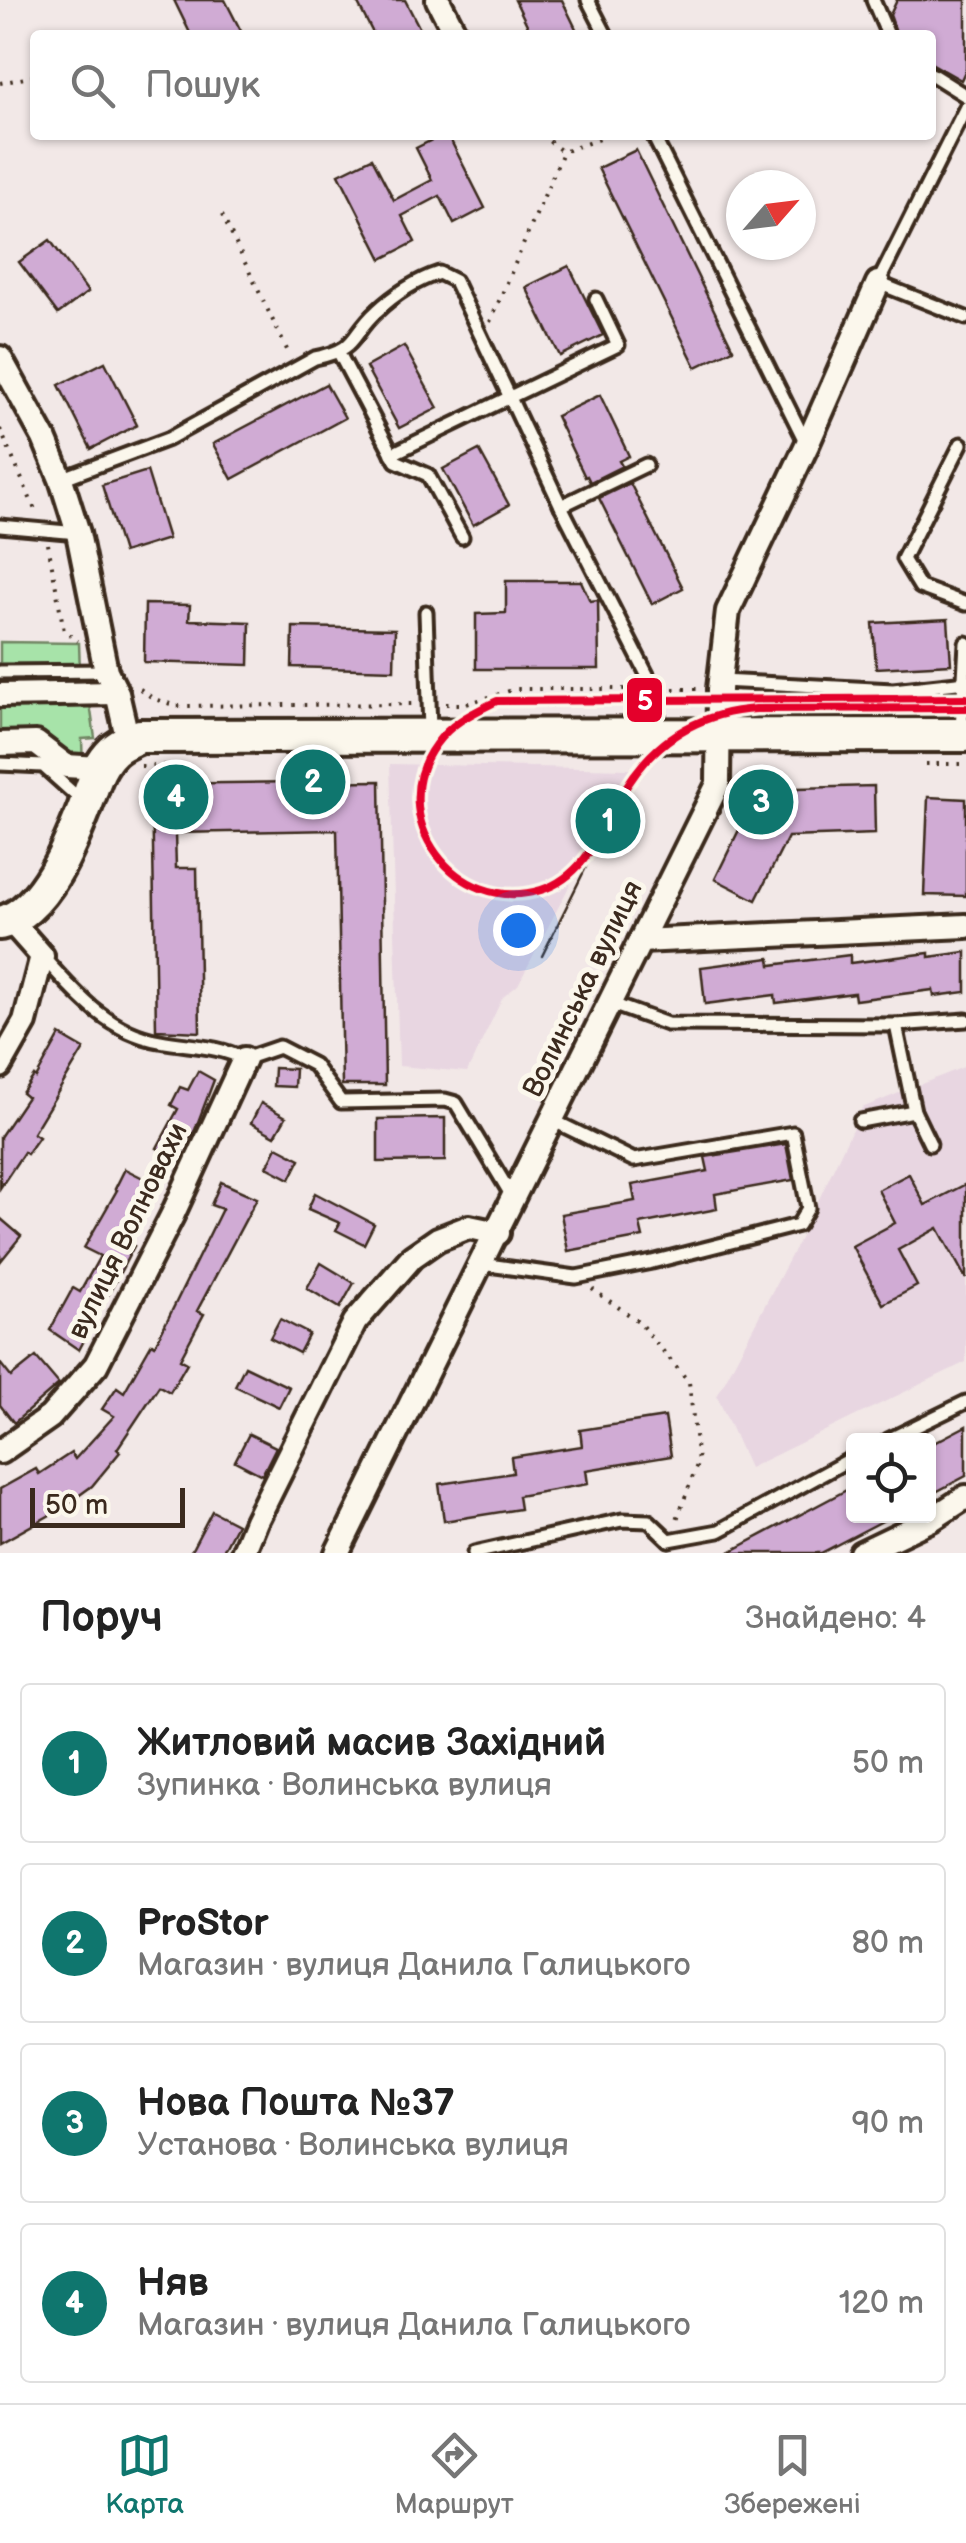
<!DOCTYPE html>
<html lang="uk">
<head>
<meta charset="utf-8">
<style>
	:root { --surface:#fff; --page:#f2f2f2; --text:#222; --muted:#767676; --line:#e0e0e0; --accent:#0f766e }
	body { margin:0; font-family:"Balsamiq Sans",sans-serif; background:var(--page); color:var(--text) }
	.controls { position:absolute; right:30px; bottom:30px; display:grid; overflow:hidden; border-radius:10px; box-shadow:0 2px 8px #0004 }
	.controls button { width:90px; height:90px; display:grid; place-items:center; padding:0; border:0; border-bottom:2px solid var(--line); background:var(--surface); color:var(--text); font:50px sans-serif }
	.compass { position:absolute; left:726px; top:170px; width:90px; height:90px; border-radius:50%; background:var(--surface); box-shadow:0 2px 8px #0004; rotate:62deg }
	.scale { position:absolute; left:30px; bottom:25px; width:155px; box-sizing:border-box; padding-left:10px; border:5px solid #3b2a1e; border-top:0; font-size:28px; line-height:35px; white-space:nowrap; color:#3b2a1e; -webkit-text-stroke:8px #fbf7ec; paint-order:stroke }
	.you { position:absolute; left:518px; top:930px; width:35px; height:35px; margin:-25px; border:8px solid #fff; border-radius:50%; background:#1a73e8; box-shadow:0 0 0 15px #1a73e833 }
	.badge { display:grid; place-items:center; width:65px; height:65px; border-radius:50%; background:var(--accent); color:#fff; font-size:32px; font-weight:700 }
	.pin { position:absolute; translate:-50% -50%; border:5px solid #fff; box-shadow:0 2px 10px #0006 }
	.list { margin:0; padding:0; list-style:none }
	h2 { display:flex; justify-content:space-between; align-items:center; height:130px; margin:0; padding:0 40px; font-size:42px }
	h2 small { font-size:32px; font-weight:400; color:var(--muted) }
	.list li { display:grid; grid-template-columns:65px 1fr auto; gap:30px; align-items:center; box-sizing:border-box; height:160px; margin:0 20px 20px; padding:0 20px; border:2px solid var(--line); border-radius:10px }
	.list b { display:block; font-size:38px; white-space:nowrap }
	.list p { margin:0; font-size:32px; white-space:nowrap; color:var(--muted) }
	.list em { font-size:32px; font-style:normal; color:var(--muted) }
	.icon { flex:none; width:55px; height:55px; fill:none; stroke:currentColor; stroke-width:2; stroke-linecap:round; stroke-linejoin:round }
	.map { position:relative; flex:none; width:966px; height:1553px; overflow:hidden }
	.search { position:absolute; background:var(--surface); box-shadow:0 2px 8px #0004; left:30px; right:30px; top:30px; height:110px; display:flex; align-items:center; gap:25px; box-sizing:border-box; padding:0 35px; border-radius:10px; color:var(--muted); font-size:38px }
	.sheet { height:850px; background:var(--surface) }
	nav { display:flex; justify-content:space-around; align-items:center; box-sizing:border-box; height:140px; border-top:2px solid var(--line); background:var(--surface); font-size:28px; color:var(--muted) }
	nav a { display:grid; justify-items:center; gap:5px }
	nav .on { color:var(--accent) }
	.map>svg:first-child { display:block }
</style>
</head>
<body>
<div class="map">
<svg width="966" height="1553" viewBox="0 0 966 1553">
	<rect width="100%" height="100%" fill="#f2e8e7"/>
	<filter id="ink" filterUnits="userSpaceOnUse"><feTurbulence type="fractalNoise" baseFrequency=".01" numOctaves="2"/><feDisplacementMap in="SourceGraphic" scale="20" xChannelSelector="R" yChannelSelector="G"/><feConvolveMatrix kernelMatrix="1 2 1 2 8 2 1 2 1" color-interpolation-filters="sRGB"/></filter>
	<g filter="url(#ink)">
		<g fill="#e8d6e1">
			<polygon points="390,764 630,769 518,985 503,997 467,1072 399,1066"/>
			<polygon points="966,1066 966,1362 749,1468 717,1396 803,1233 862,1108"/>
		</g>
		<g fill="#a7e3a9" stroke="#718664" stroke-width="2.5">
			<polygon points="0,642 79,643 80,672 0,672"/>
			<polygon points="0,695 90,704 95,738 82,739 83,773 0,772"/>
		</g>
		<g fill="#d0abd4" stroke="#3b2a1e" stroke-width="2.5">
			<polygon points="174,0 225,0 243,35 191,35"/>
			<polygon points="356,0 405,0 420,29 409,35 374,35"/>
			<polygon points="515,0 562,0 579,35 532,35"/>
			<polygon points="897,0 966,0 966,69 961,80 931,63 931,35 897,35 890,15"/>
			<polygon points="442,135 448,135 485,208 454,224 440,196 402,216 415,242 382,259 339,174 372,158 394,200 432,180 416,148"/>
			<polygon points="636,150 733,349 696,367 598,168"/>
			<polygon points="50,240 88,292 58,314 19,262"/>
			<polygon points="569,266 603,335 560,356 526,287"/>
			<polygon points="404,346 438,408 399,428 366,367"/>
			<polygon points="105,362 137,425 91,449 59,385"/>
			<polygon points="326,384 345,418 232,479 213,444"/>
			<polygon points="600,395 629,456 619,461 622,466 590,482 587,476 585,477 556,416"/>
			<polygon points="479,450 509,505 473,525 443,469"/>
			<polygon points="147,471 168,539 123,553 102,485"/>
			<polygon points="630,483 683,588 652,604 599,498"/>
			<polygon points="506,581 581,581 590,601 598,600 599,669 476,669 476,614 506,613"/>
			<polygon points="145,604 190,605 189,620 250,622 249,665 144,662"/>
			<polygon points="948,619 951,664 876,668 873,623"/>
			<polygon points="293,627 395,629 394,670 292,667"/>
			<polygon points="380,781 385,1085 342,1085 337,830 175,833 176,868 197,868 200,1032 156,1030 152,784"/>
			<polygon points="874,786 875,834 788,837 756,900 715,879 759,789"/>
			<polygon points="928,797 966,799 966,896 924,895"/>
			<polygon points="966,952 966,992 934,996 933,990 855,1000 854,993 776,1003 775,995 705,1004 701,967 770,958 771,965 850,955 850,963 929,953 929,957"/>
			<polygon points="60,1035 84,1049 33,1133 39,1137 27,1154 24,1152 0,1188 0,1137 27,1097 22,1093 34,1076 36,1078"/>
			<polygon points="274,1068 295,1069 294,1087 273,1086"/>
			<polygon points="198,1071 214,1080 195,1130 177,1159 157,1148 178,1109 171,1105 180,1087 188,1090"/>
			<polygon points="261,1103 286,1117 275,1136 251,1123"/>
			<polygon points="445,1118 445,1161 378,1162 378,1119"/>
			<polygon points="786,1144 793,1180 715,1194 717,1209 640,1224 643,1237 568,1251 561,1214 635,1201 632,1185 708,1171 705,1157"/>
			<polygon points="277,1147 300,1159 290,1179 267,1167"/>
			<polygon points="125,1169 151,1182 123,1241 134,1246 79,1350 50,1330 73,1288 80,1292 100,1256 84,1248 117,1190 115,1189"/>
			<polygon points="909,1174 925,1205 966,1184 966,1279 938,1228 898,1250 917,1286 883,1304 852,1246 895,1223 878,1190"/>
			<polygon points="221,1182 257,1198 197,1311 204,1314 180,1359 187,1363 170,1392 159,1386 117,1449 120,1452 92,1486 59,1510 0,1543 0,1489 36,1469 39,1474 71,1453 75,1459 114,1416 102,1409 117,1387 124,1392 152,1343 155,1345 222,1209 211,1205"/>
			<polygon points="315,1193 374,1224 364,1244 336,1230 340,1223 308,1209"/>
			<polygon points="0,1218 21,1236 0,1262"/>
			<polygon points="321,1263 354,1283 340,1308 307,1288"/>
			<polygon points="280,1319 309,1334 299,1353 270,1338"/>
			<polygon points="36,1357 59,1384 14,1423 0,1405 0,1363 11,1377"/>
			<polygon points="245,1366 289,1387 279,1407 235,1386"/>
			<polygon points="665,1417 671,1456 586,1470 588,1484 518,1496 520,1509 444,1521 439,1484 513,1473 511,1457 582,1446 580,1430"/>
			<polygon points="966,1426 966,1476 928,1496 928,1446"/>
			<polygon points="249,1434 276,1447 262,1475 235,1461"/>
			<polygon points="854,1486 854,1516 892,1516 821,1553 728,1553"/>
			<polygon points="212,1511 237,1524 222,1553 190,1553"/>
		</g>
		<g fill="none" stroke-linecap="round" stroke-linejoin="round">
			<defs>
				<g id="lane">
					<polyline points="588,0 606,35"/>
					<polyline points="873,0 888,35"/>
					<polyline points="931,74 966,96"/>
					<polyline points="966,107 878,283 966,318"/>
					<polyline points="653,135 807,445"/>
					<polyline points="339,353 396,461 428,475 462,537"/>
					<polyline points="961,444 903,559 920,587 966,604"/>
					<polyline points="392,454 618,345 596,299"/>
					<path d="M 61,479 L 168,439 L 315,358 C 360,349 349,336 377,311 C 394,295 417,280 439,273 L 455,281 L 561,506 L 659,698 L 657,735"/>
					<polyline points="561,506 646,465"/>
					<polyline points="0,526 78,533"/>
					<polyline points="426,612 430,730"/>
					<polyline points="0,672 106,671"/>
					<polyline points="721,681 893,690 966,682"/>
					<polyline points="961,731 966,643"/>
					<polyline points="0,764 43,766 82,801"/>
					<path d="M 42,956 C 75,993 109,1033 160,1041 C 191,1047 216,1045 244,1059 L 279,1047 L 314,1065 L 341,1102 L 445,1100 L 456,1103 L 513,1198"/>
					<polyline points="609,1003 667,1024 896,1025 966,1020"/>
					<polyline points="896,1025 914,1111 930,1144"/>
					<polyline points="860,1121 914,1111"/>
					<polyline points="481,1264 576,1277 652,1262 798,1225 808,1208 793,1133 634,1160 552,1120"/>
					<polyline points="888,1440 966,1402"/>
					<polyline points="669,1540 719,1531 854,1457"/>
					<polyline points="474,1553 622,1520 649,1521 669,1540"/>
				</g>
				<g id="street">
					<polyline points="438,0 456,35"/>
					<polyline points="0,358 44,438 61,479 78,533 106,671 117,693 128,741"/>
					<polyline points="0,695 117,693"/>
					<polyline points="0,744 36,743 66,766 99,768"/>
					<polyline points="640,941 966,926"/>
					<polyline points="0,1066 25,1022 42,956 11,921"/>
					<polyline points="0,1452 50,1417 96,1365 172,1216 244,1059"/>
					<polyline points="243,1553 256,1521 355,1322 412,1257 438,1239 469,1227 498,1233"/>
					<polyline points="337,1553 718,784 719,689 728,611 807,445 878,283"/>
					<polyline points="861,1553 932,1519 966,1497"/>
				</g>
				<path id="secondary" d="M 0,923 C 45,913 73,839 88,799 C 94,782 99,764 113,751 C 120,744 131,740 140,736 L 966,735"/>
			</defs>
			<use href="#lane" stroke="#3b2a1e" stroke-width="19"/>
			<use href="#street" stroke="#3b2a1e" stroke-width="30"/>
			<use href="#secondary" stroke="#3b2a1e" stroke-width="40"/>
			<g stroke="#3b2a1e" stroke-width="4" stroke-dasharray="2.5 8" stroke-linecap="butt">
				<polyline points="0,83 35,76"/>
				<polyline points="541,135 563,152 610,135"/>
				<polyline points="222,215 290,356"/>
				<polyline points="490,322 563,152"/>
				<polyline points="0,429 36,512"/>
				<polyline points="48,544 64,631 78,641"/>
				<polyline points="140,689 154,699 177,706 416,704"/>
				<polyline points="673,689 699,689"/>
				<polyline points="446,704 466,704 516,689 639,689"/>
				<polyline points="926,764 966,764"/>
				<polyline points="141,766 186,765"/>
				<polyline points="592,1289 638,1321 689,1382 698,1462 676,1522"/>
			</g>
			<use href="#lane" stroke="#fbf7ec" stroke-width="11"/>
			<use href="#street" stroke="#fbf7ec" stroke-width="22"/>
			<use href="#secondary" stroke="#fbf7ec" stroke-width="32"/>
			<polyline stroke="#3b2a1e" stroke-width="2.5" points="542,956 596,847"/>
			<defs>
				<path id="tram-1" d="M 966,698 L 497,701 C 473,713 452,722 436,744 C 382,816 456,916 541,890 C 583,877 599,836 618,801 C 648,745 694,713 756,709 L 966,708"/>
			</defs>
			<use href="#tram-1" stroke="#fbf7ec" stroke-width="15"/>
			<use href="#tram-1" stroke="#e4002b" stroke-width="8"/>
		</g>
	</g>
	<g text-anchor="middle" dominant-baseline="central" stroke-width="10" stroke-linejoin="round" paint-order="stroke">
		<g font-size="28" fill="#3b2a1e" stroke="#fbf7ec">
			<text transform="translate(583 989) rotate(-64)">Волинська вулиця</text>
			<text transform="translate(128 1231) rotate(-64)">вулиця Волновахи</text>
		</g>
	</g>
	<rect stroke="#fbf7ec" stroke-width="4" x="625" y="676" width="39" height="48" rx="10" fill="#e4002b"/>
	<g font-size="28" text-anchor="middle" font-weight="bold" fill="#fff">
		<text x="645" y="710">5</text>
	</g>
</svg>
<div class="controls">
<button><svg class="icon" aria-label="locate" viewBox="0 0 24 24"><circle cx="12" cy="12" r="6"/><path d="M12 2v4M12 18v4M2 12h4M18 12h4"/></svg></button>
</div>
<svg class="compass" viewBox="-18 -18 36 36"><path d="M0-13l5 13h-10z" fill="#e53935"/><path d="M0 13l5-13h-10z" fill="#767676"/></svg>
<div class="scale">50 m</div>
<div class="you"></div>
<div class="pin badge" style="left:608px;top:821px">1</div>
<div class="pin badge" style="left:313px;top:782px">2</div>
<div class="pin badge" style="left:761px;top:802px">3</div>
<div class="pin badge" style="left:176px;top:797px">4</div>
<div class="search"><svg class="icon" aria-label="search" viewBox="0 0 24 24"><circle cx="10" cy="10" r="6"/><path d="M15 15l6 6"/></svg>Пошук</div>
</div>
<section class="sheet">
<h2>Поруч<small>Знайдено: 4</small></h2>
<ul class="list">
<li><span class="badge">1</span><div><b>Житловий масив Західний</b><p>Зупинка · Волинська вулиця</p></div><em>50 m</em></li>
<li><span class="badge">2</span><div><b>ProStor</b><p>Магазин · вулиця Данила Галицького</p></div><em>80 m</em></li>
<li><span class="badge">3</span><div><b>Нова Пошта №37</b><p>Установа · Волинська вулиця</p></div><em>90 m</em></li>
<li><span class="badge">4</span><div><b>Няв</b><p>Магазин · вулиця Данила Галицького</p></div><em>120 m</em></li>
</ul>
</section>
<nav>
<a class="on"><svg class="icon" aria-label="map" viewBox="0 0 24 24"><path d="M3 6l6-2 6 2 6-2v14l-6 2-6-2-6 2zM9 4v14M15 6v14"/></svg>Карта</a>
<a><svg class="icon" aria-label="directions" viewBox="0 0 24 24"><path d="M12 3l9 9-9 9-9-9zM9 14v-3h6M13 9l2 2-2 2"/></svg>Маршрут</a>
<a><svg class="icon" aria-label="saved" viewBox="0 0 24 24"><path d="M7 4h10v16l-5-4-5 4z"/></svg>Збережені</a>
</nav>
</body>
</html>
